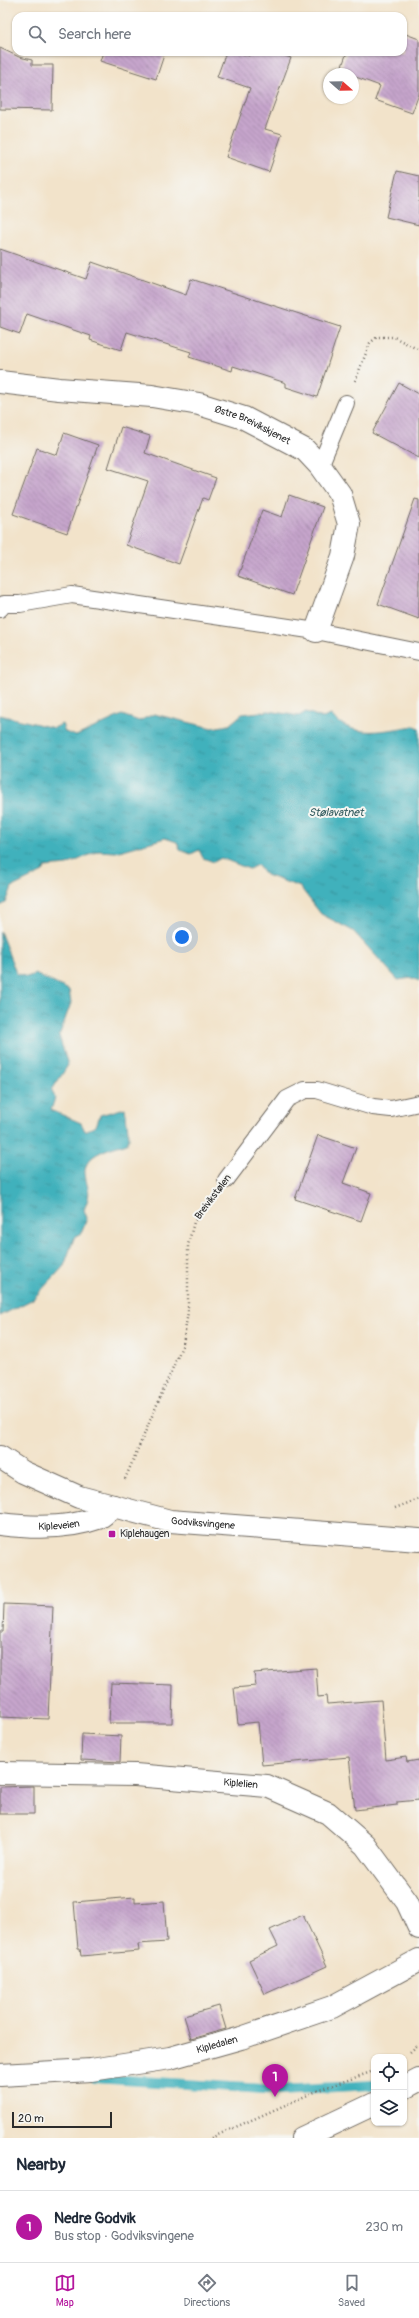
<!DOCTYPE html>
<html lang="en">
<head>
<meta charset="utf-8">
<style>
	:root { --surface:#fff; --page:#f2f2f3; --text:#1f2937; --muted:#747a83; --line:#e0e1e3; --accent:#b5179e }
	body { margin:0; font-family:Pangolin,sans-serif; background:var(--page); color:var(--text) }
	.controls { position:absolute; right:12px; bottom:12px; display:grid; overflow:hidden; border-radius:8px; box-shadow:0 1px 3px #0004 }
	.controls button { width:36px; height:36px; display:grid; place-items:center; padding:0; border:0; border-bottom:1px solid var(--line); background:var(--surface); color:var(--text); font:20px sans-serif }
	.compass { position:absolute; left:323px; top:68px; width:36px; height:36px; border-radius:50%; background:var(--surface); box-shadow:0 1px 3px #0004; rotate:110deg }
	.scale { position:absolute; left:12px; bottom:10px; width:100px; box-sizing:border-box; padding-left:4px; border:2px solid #2b2b2b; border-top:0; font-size:11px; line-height:14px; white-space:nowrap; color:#2b2b2b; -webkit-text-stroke:3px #f6f6f2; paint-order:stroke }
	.you { position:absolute; left:182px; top:937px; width:14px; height:14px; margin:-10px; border:3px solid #fff; border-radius:50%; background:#1a73e8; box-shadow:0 0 0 6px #1a73e833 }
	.badge { display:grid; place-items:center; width:26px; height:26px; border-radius:50%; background:var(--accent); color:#fff; font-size:13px; font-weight:700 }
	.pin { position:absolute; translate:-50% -33px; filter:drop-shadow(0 1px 2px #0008) }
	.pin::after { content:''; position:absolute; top:21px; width:14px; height:12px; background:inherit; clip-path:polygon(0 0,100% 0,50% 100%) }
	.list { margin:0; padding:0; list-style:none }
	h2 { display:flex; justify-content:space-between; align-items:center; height:52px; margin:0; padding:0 16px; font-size:17px }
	h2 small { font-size:13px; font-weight:400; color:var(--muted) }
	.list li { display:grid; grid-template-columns:26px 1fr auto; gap:12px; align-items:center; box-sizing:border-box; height:72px; padding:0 16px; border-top:1px solid var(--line) }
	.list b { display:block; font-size:15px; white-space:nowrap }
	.list p { margin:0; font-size:13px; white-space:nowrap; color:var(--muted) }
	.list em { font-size:13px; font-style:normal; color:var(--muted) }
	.icon { flex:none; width:22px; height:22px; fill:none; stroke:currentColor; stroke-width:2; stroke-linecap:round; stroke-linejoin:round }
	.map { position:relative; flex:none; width:419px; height:2138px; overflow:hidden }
	.search { position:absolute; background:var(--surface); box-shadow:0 1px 3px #0004; left:12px; right:12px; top:12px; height:44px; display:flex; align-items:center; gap:10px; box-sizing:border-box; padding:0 14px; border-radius:12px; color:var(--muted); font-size:15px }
	.sheet { height:124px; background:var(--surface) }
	nav { display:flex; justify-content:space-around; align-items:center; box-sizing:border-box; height:56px; border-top:1px solid var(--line); background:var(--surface); font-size:11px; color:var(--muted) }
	nav a { display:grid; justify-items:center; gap:2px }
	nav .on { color:var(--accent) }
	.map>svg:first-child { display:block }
</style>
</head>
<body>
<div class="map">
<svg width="419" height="2138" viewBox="0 0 419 2138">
	<defs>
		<pattern id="water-ripples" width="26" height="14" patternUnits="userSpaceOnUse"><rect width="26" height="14" fill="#41b1bc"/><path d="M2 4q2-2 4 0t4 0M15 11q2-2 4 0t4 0" fill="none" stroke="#379099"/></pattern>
		<pattern id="building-back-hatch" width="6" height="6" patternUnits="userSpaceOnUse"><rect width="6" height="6" fill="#c6a5cc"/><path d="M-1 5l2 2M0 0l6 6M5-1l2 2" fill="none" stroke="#a187a6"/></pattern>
	</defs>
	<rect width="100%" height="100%" fill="#f6f6f2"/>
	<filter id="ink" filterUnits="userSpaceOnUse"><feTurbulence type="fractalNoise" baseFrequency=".025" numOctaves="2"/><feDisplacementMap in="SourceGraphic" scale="8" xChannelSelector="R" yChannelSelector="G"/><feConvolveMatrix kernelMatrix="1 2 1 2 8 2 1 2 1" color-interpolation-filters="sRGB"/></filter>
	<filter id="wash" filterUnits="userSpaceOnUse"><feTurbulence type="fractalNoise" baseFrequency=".012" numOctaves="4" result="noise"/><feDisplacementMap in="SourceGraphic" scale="16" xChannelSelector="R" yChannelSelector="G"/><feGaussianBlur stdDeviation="0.9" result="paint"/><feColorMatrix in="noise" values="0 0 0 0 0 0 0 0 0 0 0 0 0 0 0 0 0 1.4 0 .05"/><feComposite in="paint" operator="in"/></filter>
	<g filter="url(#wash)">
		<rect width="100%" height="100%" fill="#f2e3ca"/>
		<g fill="url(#water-ripples)" stroke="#366e74">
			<path d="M 269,711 L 299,716 L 306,712 L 323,718 L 331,715 C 354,740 384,730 415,726 L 419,728 L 419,981 L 412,978 L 398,980 L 353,931 L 321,914 L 300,887 L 266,875 L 257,865 L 249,869 L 221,858 L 214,862 L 203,858 L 199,850 L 191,854 L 180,850 L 177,842 L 165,838 L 116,852 L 98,851 L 67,865 L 45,867 L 43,872 L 12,887 L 6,903 L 0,906 L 0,715 L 54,728 L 62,724 L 65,732 L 76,736 L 122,715 L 139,721 L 154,714 L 212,728 L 229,725 L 242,714 Z"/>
			<path d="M 0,931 L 16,973 L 27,977 L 35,974 L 69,990 L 71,1003 L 59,1036 L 68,1065 L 52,1090 L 55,1098 L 51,1110 L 81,1123 L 85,1131 L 96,1126 L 100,1115 L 125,1108 L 129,1138 L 127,1143 C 113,1148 83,1153 85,1174 C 88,1194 92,1189 84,1210 L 87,1218 L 81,1234 L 74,1238 L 64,1266 L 33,1299 L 0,1316 Z"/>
		</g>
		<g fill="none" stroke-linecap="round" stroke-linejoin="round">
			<polyline stroke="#41b1bc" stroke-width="10" points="94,2078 279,2090 374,2085"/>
		</g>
		<g id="blocks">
			<g fill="url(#building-back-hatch)">
				<polygon points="403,33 419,39 419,94 412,113 375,100 380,86 353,76 353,74 340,72 347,52 403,52"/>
				<polygon points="0,48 19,57 32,60 32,65 53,65 52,110 0,109"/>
				<polygon points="103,52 165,52 156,79 100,61"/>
				<polygon points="226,52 237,52 249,56 250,52 274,52 291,58 265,129 282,134 269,172 226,157 250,88 217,77"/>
				<polygon points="397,171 419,176 419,225 386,217"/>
				<polygon points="0,249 86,279 92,262 186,295 191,279 340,327 317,397 286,387 286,383 233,366 232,371 189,357 191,352 127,332 121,350 90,340 91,336 27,314 20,334 0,327"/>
				<polygon points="399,383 419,394 419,458 372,433"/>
				<polygon points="121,427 150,436 145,453 216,478 208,500 203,498 179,564 126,545 148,481 108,468"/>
				<polygon points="64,433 98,445 67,533 13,514 37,448 57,455"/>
				<polygon points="289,495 323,507 292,595 238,576 262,510 282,517"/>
				<polygon points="415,499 419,500 419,619 378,604"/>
				<polygon points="318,1135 356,1148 343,1183 371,1193 361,1221 295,1199"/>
				<polygon points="4,1604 53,1606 48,1719 0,1717 0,1632 3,1632"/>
				<polygon points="316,1668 318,1697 326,1696 327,1704 381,1700 386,1760 406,1757 407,1762 419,1760 419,1800 397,1802 397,1805 355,1810 349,1757 262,1765 258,1722 238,1724 234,1688 256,1686 254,1673"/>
				<polygon points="111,1683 173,1685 172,1723 109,1723"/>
				<polygon points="82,1734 121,1736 120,1762 81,1760"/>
				<polygon points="34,1786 34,1814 0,1814 0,1787"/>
				<polygon points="135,1897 135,1903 164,1901 167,1942 138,1944 139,1951 81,1956 80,1949 78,1949 74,1902"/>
				<polygon points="303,1915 327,1966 265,1994 249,1960 278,1946 270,1930"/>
				<polygon points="219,2006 226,2029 191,2039 184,2016"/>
			</g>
		</g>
	</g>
	<g filter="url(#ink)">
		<use href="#blocks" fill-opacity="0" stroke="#716b63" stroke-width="1"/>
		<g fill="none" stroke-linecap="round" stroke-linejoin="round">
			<defs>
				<g id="lane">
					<polyline points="320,466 346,403"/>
					<polyline points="0,609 4,604 20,604 72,595 316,631 419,652"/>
					<polyline points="226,1180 287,1099 305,1090 317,1090 373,1107 391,1109 419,1103"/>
				</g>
				<g id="street">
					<path id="s1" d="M 0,382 L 59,389 L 152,396 L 199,404 L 244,418 L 305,450 L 320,466 L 340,494 L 349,524 L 343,556 L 316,631"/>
					<path id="s2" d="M 0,1524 C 32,1528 68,1529 98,1518 C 104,1516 108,1510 113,1506"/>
					<path id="s3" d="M 0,1773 L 135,1775 L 267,1786 L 328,1813 L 365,1845 L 407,1902 L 419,1928"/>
					<path id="s4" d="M 0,2075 L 91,2070 L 170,2058 L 241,2038 L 332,2007 L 419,1960"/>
				</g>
				<g id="secondary">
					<path id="s5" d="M 0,1457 L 23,1472 L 79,1497 L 170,1521 L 419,1540"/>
					<polyline points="404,2088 419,2080"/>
					<polyline points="302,2138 374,2104"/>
				</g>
			</defs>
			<use href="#lane" stroke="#716b63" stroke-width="18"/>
			<use href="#street" stroke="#716b63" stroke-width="24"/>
			<use href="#secondary" stroke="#716b63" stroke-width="24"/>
			<g stroke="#716b63" stroke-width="2.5" stroke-dasharray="1 3" stroke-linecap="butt">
				<polyline points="355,381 370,343 377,337 394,337 419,350"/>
				<polyline points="125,1479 183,1344 188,1312 188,1245 194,1222 211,1200"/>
				<polyline points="395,1508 419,1499"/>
				<polyline points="410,2052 419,2044"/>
				<polyline points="211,2138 319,2090 374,2071"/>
			</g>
			<use href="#lane" stroke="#fff" stroke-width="16"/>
			<use href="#street" stroke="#fff" stroke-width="22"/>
			<use href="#secondary" stroke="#fff" stroke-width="22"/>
		</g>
	</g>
	<rect fill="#b5179e" stroke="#f6f6f2" stroke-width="1.5" x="108" y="1530" width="8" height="8" rx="2"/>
	<g text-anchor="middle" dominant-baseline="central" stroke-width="4" stroke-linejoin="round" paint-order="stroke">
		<g font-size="10" fill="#2b2b2b" stroke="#f6f6f2">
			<text stroke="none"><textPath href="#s1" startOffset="258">Østre Breivikskjenet</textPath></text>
			<text transform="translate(213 1197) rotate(-53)">Breivikstølen</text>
			<text stroke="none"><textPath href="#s5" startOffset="216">Godviksvingene</textPath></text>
			<text stroke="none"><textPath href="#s2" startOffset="59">Kipleveien</textPath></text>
			<text stroke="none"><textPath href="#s3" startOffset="241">Kiplelien</textPath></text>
			<text stroke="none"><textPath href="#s4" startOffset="220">Kipledalen</textPath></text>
		</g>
		<g font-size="10" fill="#2b2b2b" stroke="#f6f6f2" text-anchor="start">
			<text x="120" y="1534">Kiplehaugen</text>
		</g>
		<g font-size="11" font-style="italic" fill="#335a5e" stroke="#f6f6f2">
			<text x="336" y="812">Stølavatnet</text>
		</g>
	</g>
</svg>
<div class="controls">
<button><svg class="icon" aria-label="locate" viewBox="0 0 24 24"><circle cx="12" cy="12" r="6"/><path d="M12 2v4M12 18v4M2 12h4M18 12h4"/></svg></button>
<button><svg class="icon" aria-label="layers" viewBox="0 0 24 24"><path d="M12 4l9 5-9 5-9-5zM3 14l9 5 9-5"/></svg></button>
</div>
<svg class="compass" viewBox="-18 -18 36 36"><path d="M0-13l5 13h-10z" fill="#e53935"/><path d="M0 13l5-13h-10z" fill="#747a83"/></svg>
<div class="scale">20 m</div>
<div class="you"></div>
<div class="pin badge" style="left:275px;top:2097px">1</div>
<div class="search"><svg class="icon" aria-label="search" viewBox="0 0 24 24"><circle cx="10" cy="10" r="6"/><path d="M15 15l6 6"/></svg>Search here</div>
</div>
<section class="sheet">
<h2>Nearby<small></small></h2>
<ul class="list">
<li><span class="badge">1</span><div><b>Nedre Godvik</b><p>Bus stop · Godviksvingene</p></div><em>230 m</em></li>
</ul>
</section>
<nav>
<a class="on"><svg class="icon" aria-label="map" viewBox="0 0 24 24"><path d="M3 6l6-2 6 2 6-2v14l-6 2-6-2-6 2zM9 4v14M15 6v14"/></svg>Map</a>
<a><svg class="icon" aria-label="directions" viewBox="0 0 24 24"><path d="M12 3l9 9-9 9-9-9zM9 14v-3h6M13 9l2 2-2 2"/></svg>Directions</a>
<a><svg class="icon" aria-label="saved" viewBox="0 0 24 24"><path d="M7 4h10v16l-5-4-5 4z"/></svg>Saved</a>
</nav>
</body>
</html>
